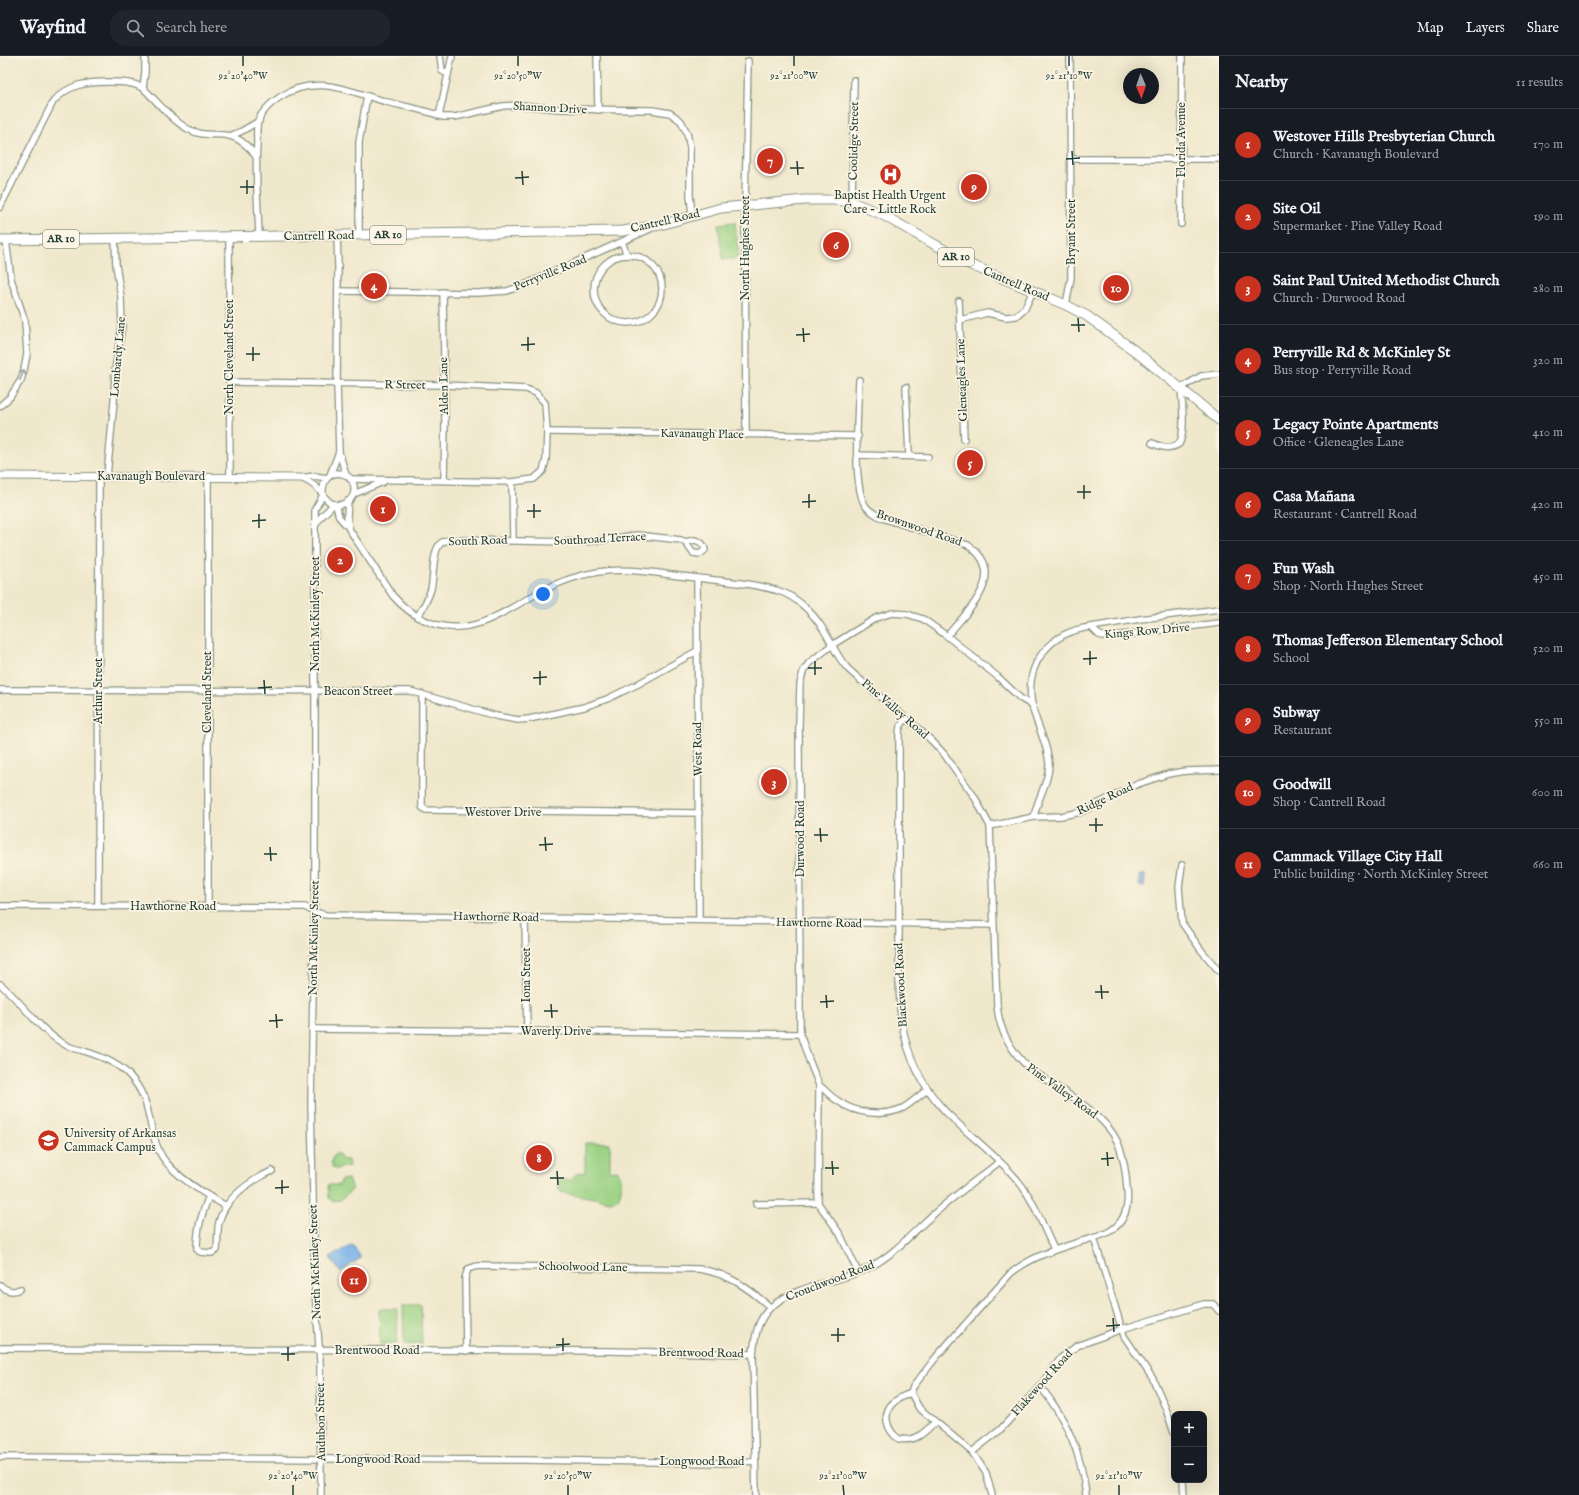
<!DOCTYPE html>
<html lang="en">
<head>
<meta charset="utf-8">
<style>
	:root { --surface:#171b24; --page:#20242c; --text:#f1f3f6; --muted:#9ea1a6; --line:#363941; --accent:#c8321e }
	body { margin:0; font-family:"IM FELL English",serif; background:var(--page); color:var(--text) }
	.controls { position:absolute; right:12px; bottom:12px; display:grid; overflow:hidden; border-radius:8px; box-shadow:0 4px 16px #0002 }
	.controls button { width:36px; height:36px; display:grid; place-items:center; padding:0; border:0; border-bottom:1px solid var(--line); background:var(--surface); color:var(--text); font:20px sans-serif }
	.compass { position:absolute; left:1123px; top:12px; width:36px; height:36px; border-radius:50%; background:var(--surface); box-shadow:0 4px 16px #0002; rotate:178deg }
	.you { position:absolute; left:543px; top:538px; width:14px; height:14px; margin:-10px; border:3px solid #fff; border-radius:50%; background:#1a73e8; box-shadow:0 0 0 6px #1a73e833 }
	.badge { display:grid; place-items:center; width:26px; height:26px; border-radius:50%; background:var(--accent); color:#fff; font-size:13px; font-weight:700 }
	.pin { position:absolute; translate:-50% -50%; border:2px solid #fff; box-shadow:0 1px 4px #0006 }
	.list { margin:0; padding:0; list-style:none }
	h2 { display:flex; justify-content:space-between; align-items:center; height:52px; margin:0; padding:0 16px; font-size:17px }
	h2 small { font-size:13px; font-weight:400; color:var(--muted) }
	.list li { display:grid; grid-template-columns:26px 1fr auto; gap:12px; align-items:center; box-sizing:border-box; height:72px; padding:0 16px; border-top:1px solid var(--line) }
	.list b { display:block; font-size:15px; white-space:nowrap }
	.list p { margin:0; font-size:13px; white-space:nowrap; color:var(--muted) }
	.list em { font-size:13px; font-style:normal; color:var(--muted) }
	.icon { flex:none; width:22px; height:22px; fill:none; stroke:currentColor; stroke-width:2; stroke-linecap:round; stroke-linejoin:round }
	.map { position:relative; flex:none; width:1219px; height:1439px; overflow:hidden }
	header { display:flex; align-items:center; gap:24px; box-sizing:border-box; height:56px; padding:0 20px; background:var(--surface); border-bottom:1px solid var(--line) }
	header strong { font-size:19px }
	nav { display:flex; gap:22px; margin-inline-start:auto; font-size:14px }
	.search { width:280px; height:36px; background:var(--page); display:flex; align-items:center; gap:10px; box-sizing:border-box; padding:0 14px; border-radius:16px; color:var(--muted); font-size:15px }
	main { display:flex }
	aside { flex:1; background:var(--surface) }
	.map>svg:first-child { display:block }
</style>
</head>
<body>
<header>
<strong>Wayfind</strong>
<div class="search"><svg class="icon" aria-label="search" viewBox="0 0 24 24"><circle cx="10" cy="10" r="6"/><path d="M15 15l6 6"/></svg>Search here</div>
<nav><a>Map</a><a>Layers</a><a>Share</a></nav>
</header>
<main>
<div class="map">
<svg width="1219" height="1439" viewBox="0 0 1219 1439">
	<rect width="100%" height="100%" fill="#fcf5e5"/>
	<filter id="ink" filterUnits="userSpaceOnUse"><feTurbulence type="fractalNoise" baseFrequency=".025" numOctaves="2"/><feDisplacementMap in="SourceGraphic" scale="8" xChannelSelector="R" yChannelSelector="G"/><feConvolveMatrix kernelMatrix="1 2 1 2 8 2 1 2 1" color-interpolation-filters="sRGB"/></filter>
	<filter id="wash" filterUnits="userSpaceOnUse"><feTurbulence type="fractalNoise" baseFrequency=".012" numOctaves="4" result="noise"/><feDisplacementMap in="SourceGraphic" scale="16" xChannelSelector="R" yChannelSelector="G"/><feGaussianBlur stdDeviation="0.9" result="paint"/><feColorMatrix in="noise" values="0 0 0 0 0 0 0 0 0 0 0 0 0 0 0 0 0 1.4 0 .05"/><feComposite in="paint" operator="in"/></filter>
	<g filter="url(#wash)">
		<rect width="100%" height="100%" fill="#f0e8cc"/>
		<g fill="#9bd284" stroke="#5d885c">
			<polygon points="735,166 739,202 723,204 718,168"/>
			<path d="M 585,1087 L 610,1087 L 610,1115 L 617,1114 C 623,1120 622,1136 618,1143 L 610,1145 L 561,1136 L 558,1133 L 559,1125 L 561,1124 L 570,1124 L 578,1116 L 585,1117 Z"/>
			<path d="M 335,1098 L 339,1098 L 341,1103 L 348,1104 L 349,1110 L 342,1111 L 340,1113 L 334,1113 C 330,1109 331,1102 335,1098 Z"/>
			<polygon points="348,1123 352,1134 341,1144 332,1145 329,1142 328,1129 340,1129 341,1124"/>
			<polygon points="403,1249 421,1249 422,1288 404,1289"/>
			<polygon points="379,1253 398,1253 397,1288 380,1288"/>
		</g>
		<g fill="#77b0e7" stroke="#4b768e">
			<polygon points="1142,818 1145,819 1144,831 1139,830 1139,820"/>
			<polygon points="353,1189 361,1202 340,1216 330,1201"/>
		</g>
	</g>
	<g filter="url(#ink)">
		<g fill="none" stroke-linecap="round" stroke-linejoin="round">
			<defs>
				<g id="minor">
					<polyline points="440,0 442,15 448,18"/>
					<polyline points="597,0 598,54"/>
					<polyline points="143,32 145,16 145,0"/>
					<polyline points="439,60 452,0"/>
					<polyline points="230,80 242,75 259,65"/>
					<polyline points="1071,103 1219,103"/>
					<polyline points="852,146 854,24"/>
					<path d="M 0,151 L 53,46 C 68,28 87,26 109,26 C 122,26 132,26 143,32 C 157,45 171,64 188,73 C 204,82 216,76 230,80 C 239,82 251,92 256,101"/>
					<polyline points="1181,168 1182,0"/>
					<polyline points="337,179 338,210 337,328 339,396 346,419"/>
					<polyline points="359,179 359,86 367,40"/>
					<path d="M 259,180 C 258,149 255,118 257,87 C 257,79 256,72 258,65 C 262,55 271,47 280,41 C 316,17 351,36 387,46 C 406,51 426,54 443,61 L 455,61 L 503,50 L 520,49 L 559,53 L 652,54 L 670,57 L 681,65 L 687,77 L 690,92 L 690,139 L 692,159"/>
					<polyline points="229,181 230,421"/>
					<polyline points="622,186 627,199"/>
					<circle cx="628" cy="233" r="34"/>
					<polyline points="338,235 478,237 507,235 527,228 650,173"/>
					<polyline points="443,236 445,367 444,424"/>
					<polyline points="959,245 964,383"/>
					<polyline points="1066,249 1071,222 1070,0"/>
					<polyline points="960,264 987,257 1006,261 1016,260 1025,252 1033,235"/>
					<path d="M 859,324 C 858,350 852,429 865,449 C 869,456 876,458 882,462 L 968,489 C 1010,518 968,554 947,580"/>
					<polyline points="229,326 445,329 526,333 536,337 545,347 547,376 546,404 543,415 534,423 512,426 350,423"/>
					<polyline points="906,331 909,400"/>
					<polyline points="0,350 10,341 21,324 24,314 27,298 25,265 11,223 6,184"/>
					<polyline points="547,376 858,380"/>
					<polyline points="746,379 745,149 748,5"/>
					<path d="M 1152,387 C 1161,391 1169,394 1179,388 C 1186,376 1182,347 1181,332 L 1201,320 L 1219,318"/>
					<polyline points="858,399 928,401"/>
					<polyline points="330,419 339,396"/>
					<polyline points="107,420 114,346 115,314 122,270 121,241 116,209 115,182"/>
					<polyline points="208,421 208,851"/>
					<path d="M 301,422 C 307,425 312,427 317,432 C 325,439 329,453 343,448 C 358,444 358,422 343,418 C 330,414 322,425 323,437"/>
					<polyline points="301,422 314,420 327,422"/>
					<polyline points="512,426 513,484"/>
					<polyline points="354,438 383,426"/>
					<path d="M 348,445 L 347,460 L 349,473 L 393,540 C 414,564 445,578 477,568 C 500,561 520,546 542,535 C 559,526 579,519 598,516 C 628,511 659,518 689,521 C 718,525 750,526 779,535 C 797,541 813,557 823,573 C 832,587 837,601 848,613 C 875,638 905,660 932,685 L 944,698 L 974,740 L 990,770 L 997,949 C 999,975 1011,995 1029,1012 C 1056,1032 1103,1055 1117,1085 C 1124,1100 1126,1117 1127,1133 C 1129,1150 1125,1166 1110,1175 C 1101,1181 1089,1183 1079,1186 C 1054,1194 1030,1201 1010,1218 L 937,1300 L 913,1331 L 911,1337 L 919,1352 L 972,1396 L 986,1417 L 992,1439"/>
					<polyline points="336,449 339,461 349,472"/>
					<polyline points="315,470 320,462 334,448"/>
					<path d="M 695,484 C 701,486 704,488 705,494 L 700,498 L 693,497 L 685,486 Z"/>
					<polyline points="697,522 699,863"/>
					<path d="M 417,561 C 423,552 428,543 431,533 C 434,522 432,496 440,488 C 444,483 452,484 458,484 L 571,486 L 594,485 L 637,479 L 681,484 L 685,486"/>
					<polyline points="1091,571 1140,563 1219,553"/>
					<polyline points="0,634 410,635 496,660 518,664 529,663 584,651 607,643 636,629 697,595"/>
					<polyline points="422,638 422,751 426,754 699,757"/>
					<path d="M 906,662 L 900,671 L 899,677 L 899,925 C 900,939 899,953 902,967 C 907,999 922,1030 944,1054 C 968,1079 997,1099 1019,1126 C 1035,1146 1043,1171 1054,1193"/>
					<path d="M 1034,761 C 1037,742 1049,727 1049,708 C 1048,687 1036,669 1032,649 C 1024,607 1050,576 1091,571 L 1099,579 L 1106,581 L 1219,567"/>
					<polyline points="990,770 1034,761 1061,760 1081,756 1138,728 1168,718 1186,715 1219,714"/>
					<polyline points="1182,809 1179,831 1182,867 1201,894 1219,915"/>
					<polyline points="98,849 99,420"/>
					<path d="M 0,850 L 305,851 L 314,856 L 326,859 C 548,861 771,866 993,869"/>
					<polyline points="525,862 527,975"/>
					<path d="M 0,928 C 22,946 39,974 64,988 C 70,992 77,993 84,995 C 100,1000 118,1007 129,1019 C 153,1045 146,1067 159,1095 C 168,1116 206,1139 226,1150"/>
					<polyline points="312,973 800,978"/>
					<path d="M 819,1029 C 826,1035 831,1041 838,1045 C 856,1058 883,1061 903,1052 C 912,1047 920,1039 928,1033"/>
					<path d="M 209,1140 C 201,1160 197,1173 197,1193 L 200,1196 L 212,1197 L 217,1194 C 218,1185 217,1175 219,1166 C 226,1141 250,1125 272,1115"/>
					<polyline points="756,1148 818,1147"/>
					<polyline points="1094,1182 1124,1280 1153,1323 1166,1353 1174,1377"/>
					<polyline points="858,1216 840,1178 818,1147 819,1029 809,1004 800,978 799,669 800,628 803,616 809,607 832,589 876,562 892,557 907,558 923,563 947,580 998,621 1020,642 1033,650"/>
					<path d="M 0,1229 C 6,1235 12,1237 20,1233"/>
					<polyline points="0,1292 609,1295 753,1298"/>
					<path d="M 466,1295 L 465,1222 L 468,1213 L 477,1210 L 699,1213 C 730,1218 748,1232 770,1251"/>
					<path d="M 1040,1330 C 1067,1364 1081,1396 1086,1439"/>
					<path d="M 911,1337 C 905,1339 899,1342 894,1346 C 881,1357 887,1375 899,1383 C 916,1386 924,1377 935,1366"/>
					<polyline points="972,1396 1000,1374 1040,1330 1061,1302 1077,1290 1122,1273 1204,1248 1213,1248 1219,1255"/>
					<polyline points="0,1401 524,1404 726,1407 755,1405"/>
					<polyline points="1183,1424 1184,1439"/>
					<polyline points="321,1439 320,1305 315,1233 311,1047 315,824 315,453 323,439"/>
					<path d="M 756,1439 L 753,1298 C 755,1280 757,1264 771,1251 C 798,1227 842,1227 872,1210 C 899,1195 918,1170 942,1151 C 960,1135 981,1121 999,1106"/>
				</g>
				<polyline id="tertiary" points="0,420 301,422"/>
				<polyline id="primary" points="0,184 623,175 660,169 721,152 805,144 835,144 852,146 881,158 971,209 1066,249 1087,260 1135,295 1219,364"/>
			</defs>
			<use href="#minor" stroke="#889280" stroke-width="8"/>
			<use href="#tertiary" stroke="#889280" stroke-width="9"/>
			<use href="#primary" stroke="#889280" stroke-width="11"/>
			<use href="#minor" stroke="#fff" stroke-width="5.5"/>
			<use href="#tertiary" stroke="#fff" stroke-width="7"/>
			<use href="#primary" stroke="#fff" stroke-width="9"/>
		</g>
		<defs><path id="oneway-shaft" d="M-6 0H5M1.5-3L5.5 0L1.5 3" fill="none" stroke-width="1.6" stroke-linecap="round" stroke-linejoin="round"/></defs>
		<use stroke="#8f9e9a" href="#oneway-shaft" transform="translate(22 319) rotate(-68)"/>
	</g>
	<path fill="none" stroke="#1f3d34" stroke-width="1.5" d="M 243,0 L 243,10M 518,0 L 518,10M 794,0 L 794,10M 1069,0 L 1069,10M 1072,95 L 1073,109M 1066,103 L 1080,102M 797,105 L 798,119M 790,112 L 804,112M 522,115 L 523,129M 515,122 L 529,121M 247,124 L 247,138M 240,131 L 254,131M 1078,262 L 1079,276M 1071,269 L 1085,269M 803,272 L 804,286M 796,279 L 810,278M 528,281 L 528,295M 521,289 L 535,288M 253,291 L 253,305M 246,298 L 260,298M 1084,429 L 1084,443M 1077,436 L 1091,436M 809,438 L 809,452M 802,446 L 816,445M 534,448 L 534,462M 527,455 L 541,455M 259,458 L 259,472M 252,465 L 266,464M 1090,595 L 1090,609M 1083,603 L 1097,602M 815,605 L 815,619M 808,612 L 822,612M 540,615 L 540,629M 533,622 L 547,621M 264,624 L 265,638M 258,632 L 272,631M 1096,762 L 1096,776M 1089,769 L 1103,769M 820,772 L 821,786M 814,779 L 828,779M 545,781 L 546,795M 539,789 L 553,788M 270,791 L 271,805M 264,798 L 277,798M 1101,929 L 1102,943M 1095,936 L 1109,936M 826,939 L 827,952M 820,946 L 834,945M 551,948 L 552,962M 544,955 L 558,955M 276,958 L 277,972M 269,965 L 283,964M 1107,1096 L 1108,1110M 1101,1103 L 1114,1102M 832,1105 L 833,1119M 825,1112 L 839,1112M 557,1115 L 558,1129M 550,1122 L 564,1122M 282,1124 L 282,1138M 275,1132 L 289,1131M 1113,1262 L 1114,1276M 1106,1270 L 1120,1269M 838,1272 L 838,1286M 831,1279 L 845,1279M 563,1282 L 563,1295M 556,1289 L 570,1288M 288,1291 L 288,1305M 281,1298 L 295,1298M 293,1429 L 293,1439M 568,1429 L 568,1439M 843,1429 L 844,1439M 1119,1429 L 1119,1439"/>
	<defs>
		<symbol id="hospital-disc" viewBox="-11 -11 22 22"><circle r="9.5" fill="#c8321e" stroke="#fcf5e5"/><path d="M-5-5h3v3.5h4V-5h3V5h-3V1.5h-4V5h-3Z" fill="#fff"/></symbol>
		<symbol id="university-disc" viewBox="-11 -11 22 22"><circle r="9.5" fill="#c8321e" stroke="#fcf5e5"/><path d="M0-5L7-2L0 1L-7-2ZM-4 1L0 2.5L4 1V4Q0 6-4 4Z" fill="#fff"/></symbol>
	</defs>
	<g fill-rule="evenodd">
		<use href="#hospital-disc" x="878" y="106" width="25" height="25"/>
		<use href="#university-disc" x="36" y="1072" width="25" height="25"/>
	</g>
	<g text-anchor="middle" dominant-baseline="central" stroke-width="3.5" stroke-linejoin="round" paint-order="stroke">
		<g fill="#fcf5e5" stroke="#617469" stroke-width="1">
			<rect x="370" y="170" width="36" height="18" rx="3"/>
			<rect x="43" y="174" width="36" height="18" rx="3"/>
			<rect x="938" y="192" width="36" height="18" rx="3"/>
		</g>
		<g font-size="11" font-weight="bold" fill="#1f3d34">
			<text x="388" y="179">AR 10</text>
			<text x="61" y="183">AR 10</text>
			<text x="956" y="201">AR 10</text>
		</g>
		<g font-size="12" fill="#1f3d34" stroke="#fcf5e5">
			<text transform="translate(550 52) rotate(3)">Shannon Drive</text>
			<text transform="translate(1181 84) rotate(-90)">Florida Avenue</text>
			<text transform="translate(854 85) rotate(-89)">Coolidge Street</text>
			<text transform="translate(665 165) rotate(-13)">Cantrell Road</text>
			<text transform="translate(1071 176) rotate(-90)">Bryant Street</text>
			<text transform="translate(319 180) rotate(-1)">Cantrell Road</text>
			<text transform="translate(745 192) rotate(-90)">North Hughes Street</text>
			<text transform="translate(550 217) rotate(-22)">Perryville Road</text>
			<text transform="translate(1016 228) rotate(23)">Cantrell Road</text>
			<text transform="translate(118 301) rotate(-85)">Lombardy Lane</text>
			<text transform="translate(229 301) rotate(-90)">North Cleveland Street</text>
			<text transform="translate(962 324) rotate(-92)">Gleneagles Lane</text>
			<text transform="translate(405 329) rotate(1)">R Street</text>
			<text transform="translate(444 330) rotate(-91)">Alden Lane</text>
			<text transform="translate(702 378) rotate(1)">Kavanaugh Place</text>
			<text x="151" y="420">Kavanaugh Boulevard</text>
			<text transform="translate(919 472) rotate(19)">Brownwood Road</text>
			<text transform="translate(600 483) rotate(-3)">Southroad Terrace</text>
			<text transform="translate(478 485) rotate(-2)">South Road</text>
			<text transform="translate(315 558) rotate(-90)">North McKinley Street</text>
			<text transform="translate(1147 575) rotate(-5)">Kings Row Drive</text>
			<text transform="translate(98 635) rotate(-90)">Arthur Street</text>
			<text x="358" y="635">Beacon Street</text>
			<text transform="translate(207 636) rotate(-90)">Cleveland Street</text>
			<text transform="translate(895 653) rotate(41)">Pine Valley Road</text>
			<text transform="translate(698 693) rotate(-91)">West Road</text>
			<text transform="translate(1105 743) rotate(-25)">Ridge Road</text>
			<text x="503" y="756">Westover Drive</text>
			<text transform="translate(800 783) rotate(-90)">Durwood Road</text>
			<text x="173" y="850">Hawthorne Road</text>
			<text transform="translate(496 861) rotate(1)">Hawthorne Road</text>
			<text transform="translate(819 867) rotate(1)">Hawthorne Road</text>
			<text transform="translate(314 882) rotate(-89)">North McKinley Street</text>
			<text transform="translate(526 919) rotate(-90)">Iona Street</text>
			<text transform="translate(901 929) rotate(-93)">Blackwood Road</text>
			<text x="556" y="975">Waverly Drive</text>
			<text transform="translate(1062 1035) rotate(36)">Pine Valley Road</text>
			<text transform="translate(315 1206) rotate(-92)">North McKinley Street</text>
			<text transform="translate(583 1211) rotate(1)">Schoolwood Lane</text>
			<text transform="translate(830 1225) rotate(-21)">Crouchwood Road</text>
			<text x="377" y="1294">Brentwood Road</text>
			<text transform="translate(701 1297) rotate(1)">Brentwood Road</text>
			<text transform="translate(1042 1327) rotate(-48)">Flakewood Road</text>
			<text transform="translate(321 1366) rotate(-91)">Audubon Street</text>
			<text x="378" y="1403">Longwood Road</text>
			<text x="702" y="1405">Longwood Road</text>
		</g>
		<g font-size="12" fill="#1f3d34" stroke="#fcf5e5">
			<text x="890" y="139">Baptist Health Urgent<tspan x="890" dy="14">Care - Little Rock</tspan></text>
			<text x="64" y="1077" text-anchor="start">University of Arkansas<tspan x="64" dy="14">Cammack Campus</tspan></text>
		</g>
	</g>
	<g font-size="10" text-anchor="middle" fill="#1f3d34" stroke="#fcf5e5" stroke-width="3.5" stroke-linejoin="round" paint-order="stroke">
		<text x="243" y="23">92°20'40"W</text>
		<text x="518" y="23">92°20'50"W</text>
		<text x="794" y="23">92°21'00"W</text>
		<text x="1069" y="23">92°21'10"W</text>
		<text x="293" y="1423">92°20'40"W</text>
		<text x="568" y="1423">92°20'50"W</text>
		<text x="843" y="1423">92°21'00"W</text>
		<text x="1119" y="1423">92°21'10"W</text>
	</g>
</svg>
<div class="controls">
<button>+</button>
<button>−</button>
</div>
<svg class="compass" viewBox="-18 -18 36 36"><path d="M0-13l5 13h-10z" fill="#e53935"/><path d="M0 13l5-13h-10z" fill="#9ea1a6"/></svg>
<div class="you"></div>
<div class="pin badge" style="left:383px;top:453px">1</div>
<div class="pin badge" style="left:340px;top:504px">2</div>
<div class="pin badge" style="left:774px;top:726px">3</div>
<div class="pin badge" style="left:374px;top:230px">4</div>
<div class="pin badge" style="left:970px;top:407px">5</div>
<div class="pin badge" style="left:836px;top:189px">6</div>
<div class="pin badge" style="left:770px;top:105px">7</div>
<div class="pin badge" style="left:539px;top:1102px">8</div>
<div class="pin badge" style="left:974px;top:131px">9</div>
<div class="pin badge" style="left:1116px;top:232px">10</div>
<div class="pin badge" style="left:354px;top:1224px">11</div>
</div>
<aside>
<h2>Nearby<small>11 results</small></h2>
<ul class="list">
<li><span class="badge">1</span><div><b>Westover Hills Presbyterian Church</b><p>Church · Kavanaugh Boulevard</p></div><em>170 m</em></li>
<li><span class="badge">2</span><div><b>Site Oil</b><p>Supermarket · Pine Valley Road</p></div><em>190 m</em></li>
<li><span class="badge">3</span><div><b>Saint Paul United Methodist Church</b><p>Church · Durwood Road</p></div><em>280 m</em></li>
<li><span class="badge">4</span><div><b>Perryville Rd &amp; McKinley St</b><p>Bus stop · Perryville Road</p></div><em>320 m</em></li>
<li><span class="badge">5</span><div><b>Legacy Pointe Apartments</b><p>Office · Gleneagles Lane</p></div><em>410 m</em></li>
<li><span class="badge">6</span><div><b>Casa Mañana</b><p>Restaurant · Cantrell Road</p></div><em>420 m</em></li>
<li><span class="badge">7</span><div><b>Fun Wash</b><p>Shop · North Hughes Street</p></div><em>450 m</em></li>
<li><span class="badge">8</span><div><b>Thomas Jefferson Elementary School</b><p>School</p></div><em>520 m</em></li>
<li><span class="badge">9</span><div><b>Subway</b><p>Restaurant</p></div><em>550 m</em></li>
<li><span class="badge">10</span><div><b>Goodwill</b><p>Shop · Cantrell Road</p></div><em>600 m</em></li>
<li><span class="badge">11</span><div><b>Cammack Village City Hall</b><p>Public building · North McKinley Street</p></div><em>660 m</em></li>
</ul>
</aside>
</main>
</body>
</html>
